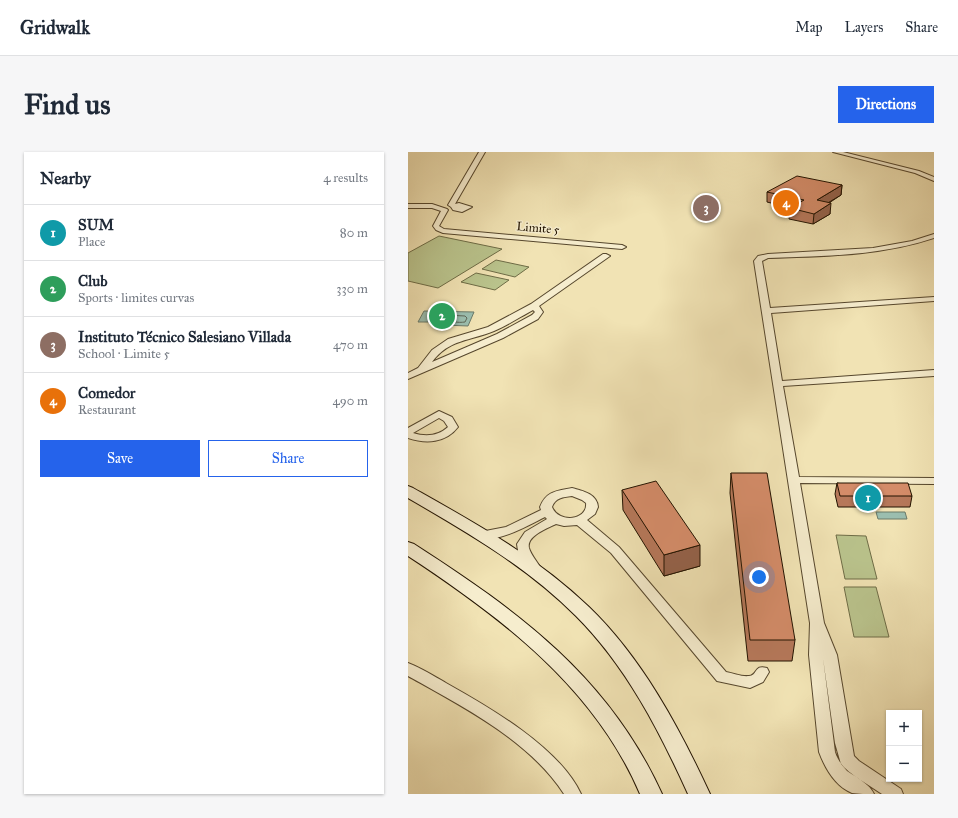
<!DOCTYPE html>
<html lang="en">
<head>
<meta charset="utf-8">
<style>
	:root { --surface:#fff; --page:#f6f6f7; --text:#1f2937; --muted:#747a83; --line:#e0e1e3; --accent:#2563eb }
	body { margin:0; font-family:"IM FELL Great Primer",serif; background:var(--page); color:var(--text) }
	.controls { position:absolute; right:12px; bottom:12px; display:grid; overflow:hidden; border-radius:0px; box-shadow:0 1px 3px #0004 }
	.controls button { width:36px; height:36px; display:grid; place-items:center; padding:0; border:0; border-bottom:1px solid var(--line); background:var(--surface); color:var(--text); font:20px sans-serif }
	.you { position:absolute; left:351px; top:425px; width:14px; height:14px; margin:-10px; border:3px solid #fff; border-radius:50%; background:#1a73e8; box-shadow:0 0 0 6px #1a73e833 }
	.badge { display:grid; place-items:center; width:26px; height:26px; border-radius:50%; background:var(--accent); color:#fff; font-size:13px; font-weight:700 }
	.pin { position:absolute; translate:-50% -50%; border:2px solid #fff; box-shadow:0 1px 4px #0006 }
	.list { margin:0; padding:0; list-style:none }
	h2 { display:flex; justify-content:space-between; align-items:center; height:52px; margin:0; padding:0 16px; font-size:17px }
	h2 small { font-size:13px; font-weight:400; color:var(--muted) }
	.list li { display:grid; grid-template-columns:26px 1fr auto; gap:12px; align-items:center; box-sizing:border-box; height:56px; padding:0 16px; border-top:1px solid var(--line) }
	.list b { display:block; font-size:15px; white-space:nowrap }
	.list p { margin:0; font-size:13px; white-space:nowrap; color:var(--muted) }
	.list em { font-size:13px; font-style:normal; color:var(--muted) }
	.actions { display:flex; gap:8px; padding:12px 16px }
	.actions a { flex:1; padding:9px 0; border:1px solid var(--accent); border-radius:0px; text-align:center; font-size:14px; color:var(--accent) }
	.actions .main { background:var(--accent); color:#fff }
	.map { position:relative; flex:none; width:526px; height:642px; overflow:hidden; border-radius:0px }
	header { display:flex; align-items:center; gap:24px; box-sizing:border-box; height:56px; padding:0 20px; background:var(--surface); border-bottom:1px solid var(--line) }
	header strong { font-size:19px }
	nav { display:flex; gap:22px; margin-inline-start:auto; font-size:14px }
	.intro { display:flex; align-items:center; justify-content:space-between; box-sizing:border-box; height:96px; padding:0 24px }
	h1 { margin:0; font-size:28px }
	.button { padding:10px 18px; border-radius:0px; background:var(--accent); color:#fff; font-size:14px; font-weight:700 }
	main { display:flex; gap:24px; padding:0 24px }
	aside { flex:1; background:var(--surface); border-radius:0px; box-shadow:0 1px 3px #0004 }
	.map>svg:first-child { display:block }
</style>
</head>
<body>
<header>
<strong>Gridwalk</strong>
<nav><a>Map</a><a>Layers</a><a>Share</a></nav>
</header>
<div class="intro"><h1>Find us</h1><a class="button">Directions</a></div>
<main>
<aside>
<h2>Nearby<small>4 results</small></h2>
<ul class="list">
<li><span class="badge" style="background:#0f9aa8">1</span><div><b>SUM</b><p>Place</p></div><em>80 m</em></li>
<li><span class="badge" style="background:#2e9e5b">2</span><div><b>Club</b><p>Sports · limites curvas</p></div><em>330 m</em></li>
<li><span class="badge" style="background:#8d6e63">3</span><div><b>Instituto Técnico Salesiano Villada</b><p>School · Limite 5</p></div><em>470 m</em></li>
<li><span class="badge" style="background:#e8710a">4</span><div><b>Comedor</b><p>Restaurant</p></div><em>490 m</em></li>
</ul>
<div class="actions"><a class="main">Save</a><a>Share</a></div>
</aside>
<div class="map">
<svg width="526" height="642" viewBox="0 0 526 642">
	<rect width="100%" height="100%" fill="#f1e3b4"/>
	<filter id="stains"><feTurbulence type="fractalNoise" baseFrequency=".005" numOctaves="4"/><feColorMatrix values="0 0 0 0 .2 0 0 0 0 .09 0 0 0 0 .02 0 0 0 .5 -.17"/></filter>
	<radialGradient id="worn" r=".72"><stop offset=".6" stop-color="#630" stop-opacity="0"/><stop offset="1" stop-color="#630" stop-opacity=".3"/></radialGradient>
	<g fill="#bac48d" stroke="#6e6c46">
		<polygon points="31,84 94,97 30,136 0,129 0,101"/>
		<polygon points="88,108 121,115 107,125 74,117"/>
		<polygon points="68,121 101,128 87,138 53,130"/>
		<polygon points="428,383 458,384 469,427 437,427"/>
		<polygon points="436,435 468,435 481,485 446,485"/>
	</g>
	<g fill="#9bbeaf" stroke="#6b7a69">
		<polygon points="16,159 66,160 60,174 35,173 36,170 10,170"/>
		<polygon points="468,360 497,360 499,367 470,367"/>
	</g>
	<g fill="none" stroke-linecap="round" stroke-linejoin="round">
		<path stroke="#5e6858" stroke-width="1" d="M 38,163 L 57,164 L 59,166 L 57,170 C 50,171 43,170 37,166 Z"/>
		<defs>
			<g id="minor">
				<polygon points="71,0 77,0 47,52 51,51 64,55 54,60 45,58 43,55 40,53"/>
				<polygon points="425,0 435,0 511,19 526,25 526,29 507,21"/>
				<polygon points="0,52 24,52 39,57 40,58 31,74 36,77 214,93 218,95 214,97 35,81 28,78 25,74 33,59 24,56 0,56"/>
				<path d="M 526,82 L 526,86 C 472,104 417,104 360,106 L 354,109 L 362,156 L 526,145 L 526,149 L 363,161 L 374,229 L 526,218 L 526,224 L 375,234 L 391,325 L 526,326 L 526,332 L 392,331 L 416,471 L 429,503 L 446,604 L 451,609 L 493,637 L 495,642 L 474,642 L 439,619 L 433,612 L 427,591 L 415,506 L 427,600 C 435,624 459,626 466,642 C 460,642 450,642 444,641 C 427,634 417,616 411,600 L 401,503 L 402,471 L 346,109 L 350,104 L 360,102 L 465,96 L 504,89 Z"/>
				<path d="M 195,102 L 198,102 L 202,104 L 131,154 L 135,160 L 130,167 L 95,186 L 0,227 L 0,221 L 10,216 L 24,198 L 40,187 L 80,175 L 123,152 ZM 125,158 L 127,160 L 124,163 L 89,182 L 24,210 C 41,187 62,189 86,179 C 100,173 112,165 125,158 Z"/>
				<path d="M 31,259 L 44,265 L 50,275 C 38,291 18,292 0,286 L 0,276 ZM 31,266 L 36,269 L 40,275 C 30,284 18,285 5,281 Z"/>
				<path d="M 164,336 C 175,339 189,342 190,355 L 187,362 L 179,368 L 211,395 L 318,520 C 325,521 334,525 341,524 C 350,523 346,512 359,516 L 361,520 L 355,530 L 342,536 L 309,529 L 203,401 L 169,373 L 156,374 L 148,372 C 140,376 118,384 121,396 C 123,403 130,411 134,418 L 132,421 L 128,422 L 124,421 L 110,399 L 109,392 L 117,380 L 139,367 L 137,365 C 121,373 90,391 72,386 L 70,383 L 72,380 L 98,375 L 133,358 L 132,355 C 138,339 149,339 164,336 ZM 164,344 L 174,348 L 178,351 C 180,368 151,372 144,355 C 147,346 155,345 164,344 Z"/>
				<path d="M 0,511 C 13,516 26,524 38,531 C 81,555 152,596 173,642 L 156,642 C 122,589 54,554 0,524 Z"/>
			</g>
			<g id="secondary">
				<path d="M 0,334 L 5,336 C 67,371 129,405 181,455 C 234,506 271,575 302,642 L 280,642 C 251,578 218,514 168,464 C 118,414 60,381 0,346 Z"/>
				<path d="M 0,390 L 6,392 C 110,459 201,525 254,642 L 232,642 C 187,536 93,465 0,404 Z"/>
			</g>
		</defs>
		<use href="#minor" stroke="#56472d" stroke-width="2"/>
		<use href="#secondary" stroke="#221300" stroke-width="2"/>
		<use href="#minor" fill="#f6edce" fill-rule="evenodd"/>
		<use href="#secondary" fill="#f6edce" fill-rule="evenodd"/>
	</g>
	<g fill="#b6785a" stroke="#221300">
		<polygon points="434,33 433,43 421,51 422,62 405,72 381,67 382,56 383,56 359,50 359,40"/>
		<polygon points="323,321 387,488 384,509 340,509 322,341"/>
		<polygon points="429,331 504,344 502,355 430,355 427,342"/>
		<polygon points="214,338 292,414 256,424 215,358"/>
	</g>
	<g fill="#94624a" stroke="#221300">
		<polygon points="434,33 433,43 408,58 409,48"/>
		<polygon points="423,51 422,62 405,72 406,62"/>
		<polygon points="292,393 292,414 256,424 256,403"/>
	</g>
	<g fill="#d48c69" stroke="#221300">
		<polygon points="389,24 434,33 409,48 423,51 406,62 382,56 396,48 359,40"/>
		<polygon points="323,321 359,321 387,488 342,488"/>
		<polygon points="248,329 292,393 256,403 214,338"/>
		<polygon points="429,331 500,331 504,344 432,344"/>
	</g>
	<g text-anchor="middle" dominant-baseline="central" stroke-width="3" stroke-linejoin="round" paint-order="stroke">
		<g font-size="12" fill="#221300" stroke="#f6edce">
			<text transform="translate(130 76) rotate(5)">Limite 5</text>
		</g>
	</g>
	<rect width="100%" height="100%" filter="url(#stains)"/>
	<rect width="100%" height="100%" fill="url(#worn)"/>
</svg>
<div class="controls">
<button>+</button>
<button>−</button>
</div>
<div class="you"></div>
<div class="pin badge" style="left:460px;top:346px;background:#0f9aa8">1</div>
<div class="pin badge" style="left:34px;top:164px;background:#2e9e5b">2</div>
<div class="pin badge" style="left:298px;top:56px;background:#8d6e63">3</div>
<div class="pin badge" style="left:378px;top:51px;background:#e8710a">4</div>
</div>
</main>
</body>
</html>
